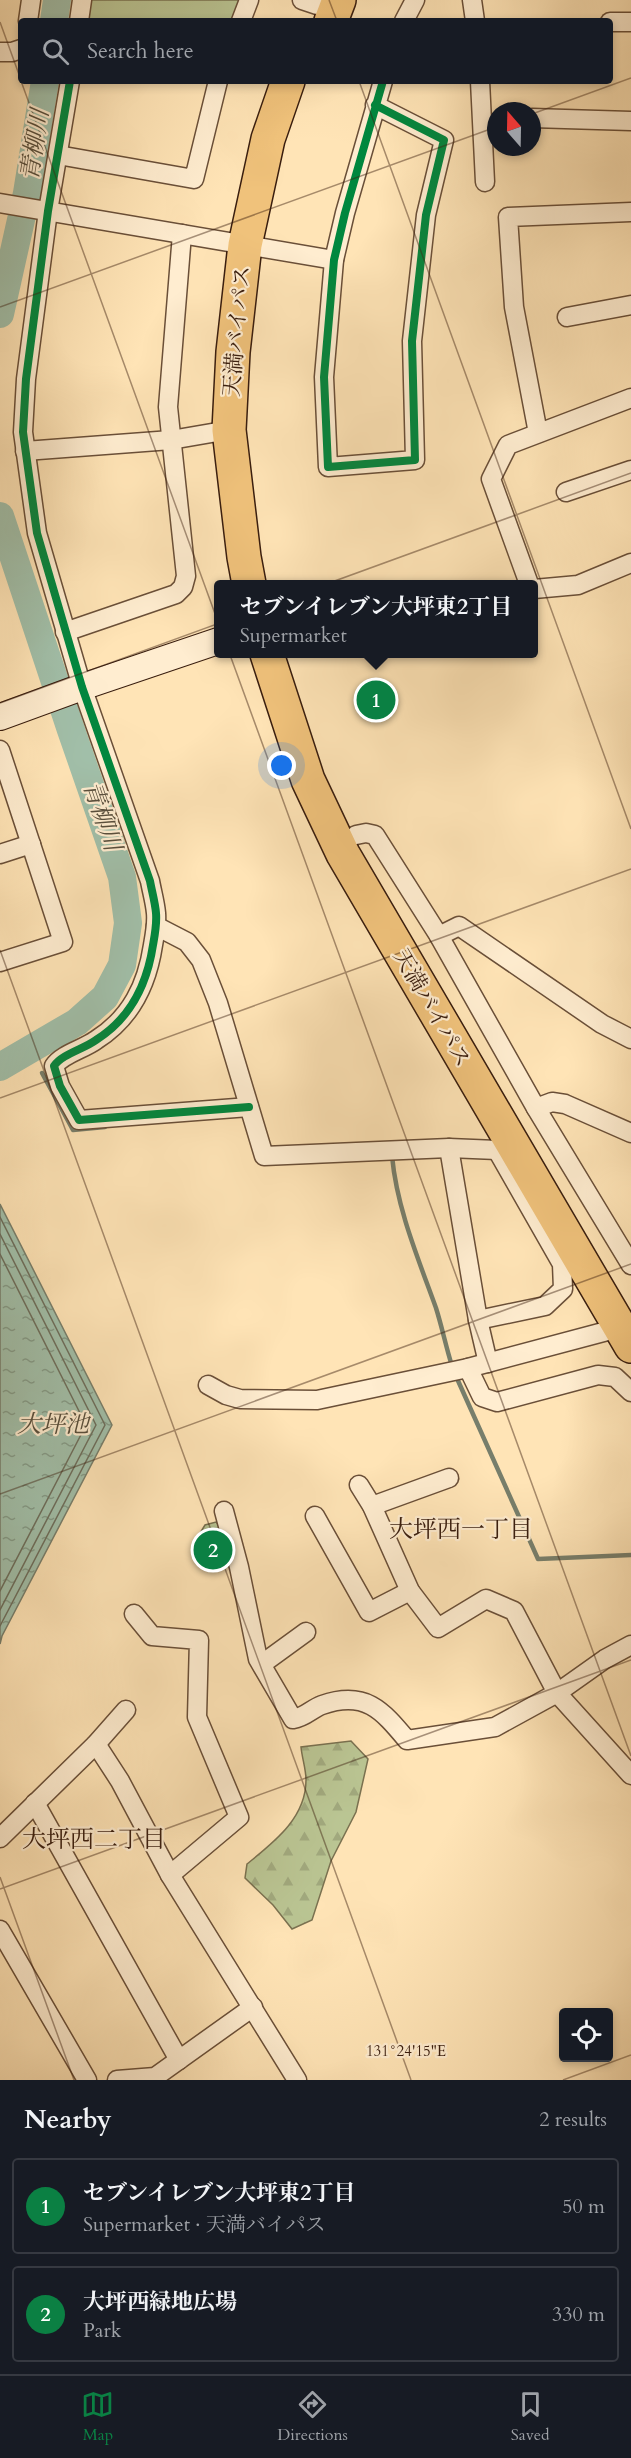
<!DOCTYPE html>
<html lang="en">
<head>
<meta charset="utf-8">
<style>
	:root { --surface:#171b24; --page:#242831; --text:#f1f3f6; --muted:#9ea1a6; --line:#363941; --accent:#0b8043 }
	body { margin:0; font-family:Cardo,"Noto Serif JP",serif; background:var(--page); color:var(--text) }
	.controls { position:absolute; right:18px; bottom:18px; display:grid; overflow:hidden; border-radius:6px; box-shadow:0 3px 9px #0003 }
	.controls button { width:54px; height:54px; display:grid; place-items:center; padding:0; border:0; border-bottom:2px solid var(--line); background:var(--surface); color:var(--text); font:30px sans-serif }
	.compass { position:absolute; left:487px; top:102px; width:54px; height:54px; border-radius:50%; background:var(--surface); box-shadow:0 3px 9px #0003; rotate:340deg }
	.you { position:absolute; left:282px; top:766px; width:21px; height:21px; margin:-15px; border:4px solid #fff; border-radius:50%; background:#1a73e8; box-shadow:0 0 0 9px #1a73e833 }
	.badge { display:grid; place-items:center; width:39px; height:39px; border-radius:50%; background:var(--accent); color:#fff; font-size:20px; font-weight:700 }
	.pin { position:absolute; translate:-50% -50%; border:3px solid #fff; box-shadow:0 2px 6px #0006 }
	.popup { position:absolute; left:214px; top:580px; width:324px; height:78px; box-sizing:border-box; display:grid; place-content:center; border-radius:6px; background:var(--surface); filter:drop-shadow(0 2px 4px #0005); font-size:20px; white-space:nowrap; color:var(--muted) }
	.popup b { font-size:22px; color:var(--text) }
	.popup::after { content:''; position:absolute; left:50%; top:100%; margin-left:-12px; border:12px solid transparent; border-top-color:var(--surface) }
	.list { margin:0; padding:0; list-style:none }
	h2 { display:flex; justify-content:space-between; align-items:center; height:78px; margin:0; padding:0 24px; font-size:26px }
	h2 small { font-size:20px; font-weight:400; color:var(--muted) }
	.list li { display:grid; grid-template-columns:39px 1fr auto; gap:18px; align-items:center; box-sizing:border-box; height:96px; margin:0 12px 12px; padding:0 12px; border:2px solid var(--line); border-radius:6px }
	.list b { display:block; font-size:22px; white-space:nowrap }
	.list p { margin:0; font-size:20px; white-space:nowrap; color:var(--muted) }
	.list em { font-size:20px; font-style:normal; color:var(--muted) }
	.icon { flex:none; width:33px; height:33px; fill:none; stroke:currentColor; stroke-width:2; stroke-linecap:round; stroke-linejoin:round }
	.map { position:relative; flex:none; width:631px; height:2080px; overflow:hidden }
	.search { position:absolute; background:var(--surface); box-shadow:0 3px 9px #0003; left:18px; right:18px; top:18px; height:66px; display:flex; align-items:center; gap:15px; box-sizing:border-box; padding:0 21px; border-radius:6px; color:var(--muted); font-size:22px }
	.sheet { height:294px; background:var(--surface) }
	nav { display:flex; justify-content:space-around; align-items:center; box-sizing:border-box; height:84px; border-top:2px solid var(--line); background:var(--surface); font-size:16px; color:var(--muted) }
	nav a { display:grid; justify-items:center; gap:3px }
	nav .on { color:var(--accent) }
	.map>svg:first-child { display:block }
</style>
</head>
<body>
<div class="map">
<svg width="631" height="2080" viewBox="0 0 631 2080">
	<defs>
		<pattern id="forest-firs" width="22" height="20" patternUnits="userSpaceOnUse" patternTransform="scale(1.5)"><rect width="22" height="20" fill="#bac593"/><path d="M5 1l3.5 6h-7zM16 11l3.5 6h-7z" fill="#a1a97e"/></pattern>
		<pattern id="water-ripples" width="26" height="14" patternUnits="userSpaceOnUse" patternTransform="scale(1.5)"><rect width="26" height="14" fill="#a1bfa9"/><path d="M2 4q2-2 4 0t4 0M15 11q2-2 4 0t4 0" fill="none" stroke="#849b88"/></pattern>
	</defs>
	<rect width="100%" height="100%" fill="#ffe4b6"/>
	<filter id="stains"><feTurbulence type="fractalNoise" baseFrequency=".00333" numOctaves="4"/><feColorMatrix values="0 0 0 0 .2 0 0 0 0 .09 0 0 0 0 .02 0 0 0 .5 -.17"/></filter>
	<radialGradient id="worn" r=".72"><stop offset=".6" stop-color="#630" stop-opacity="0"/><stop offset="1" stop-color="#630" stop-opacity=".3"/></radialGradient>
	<path fill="url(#forest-firs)" stroke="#7a7150" stroke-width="1.5" d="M 351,1741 L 368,1759 L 356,1812 L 331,1861 L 312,1920 L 292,1929 L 273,1905 L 245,1878 L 247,1864 C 274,1842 306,1818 306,1780 C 306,1769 302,1758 301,1747 Z"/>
	<g fill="#bac593" stroke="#7a7150" stroke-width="1.5">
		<polygon points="88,0 244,0 235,21 87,21"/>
		<polygon points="216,1522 222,1528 230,1558 204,1567 194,1543 205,1525"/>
	</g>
	<polygon fill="url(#water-ripples)" stroke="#777e6b" stroke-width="1.5" points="0,1204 112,1425 2,1636 0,1644"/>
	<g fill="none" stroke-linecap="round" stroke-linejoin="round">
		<g stroke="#6d6e5c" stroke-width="1.5">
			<polyline points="0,1217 105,1425 0,1626"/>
			<polyline points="0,1234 96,1425 0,1610"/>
			<polyline points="0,1254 86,1425 0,1591"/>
		</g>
		<g stroke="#777e6b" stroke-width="4.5">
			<polyline points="42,1073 73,1130 105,1127"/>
			<path d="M 392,1156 C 397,1209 418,1258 436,1308 C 442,1327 446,1347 452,1366"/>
			<polyline points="455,1374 538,1559 631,1555"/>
		</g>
		<g stroke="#a1bfa9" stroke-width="28">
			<polyline points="54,21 57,0"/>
			<polyline points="0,314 27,193 45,81"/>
			<polyline points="0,516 71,730 122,877 128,923 122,965 105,997 77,1022 0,1067"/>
		</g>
		<defs>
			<g id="street">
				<polyline points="302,0 317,5"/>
				<polyline points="472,0 475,21"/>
				<polyline points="28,21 31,0"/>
				<polyline points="79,21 82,0"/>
				<polyline points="241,21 249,0"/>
				<polyline points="404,21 415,0"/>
				<polyline points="610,22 631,22"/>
				<polyline points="0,52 12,52 21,49"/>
				<path d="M 70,81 L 48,211 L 26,379 L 23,432 L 37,533 L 82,687 L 150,881 C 152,892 155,902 156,913 C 157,924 155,934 153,945 C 147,985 131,1018 96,1040 C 84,1049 62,1054 54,1066 L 60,1086 L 79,1120 L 249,1107"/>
				<polyline points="480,81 485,182"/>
				<polyline points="375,105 444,140 426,215 412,341 415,460 328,467 324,377 334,260 345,213 383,81"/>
				<polyline points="532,118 631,121"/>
				<polyline points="58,155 194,179 218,81"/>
				<polyline points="0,203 334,260"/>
				<polyline points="567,317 631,305"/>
				<polyline points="538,433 514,307 508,217 631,212"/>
				<polyline points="25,451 171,440 229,430"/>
				<polyline points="566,492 631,470"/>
				<polyline points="529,584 491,479 508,445 631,398"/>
				<polyline points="534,589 578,585 631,563"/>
				<polyline points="65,632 176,594 183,587 186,576 168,407 182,234"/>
				<polyline points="0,750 63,942 0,962"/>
				<polyline points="356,835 366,833 375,835 439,936 536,1108 631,1265"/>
				<polyline points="0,854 31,844"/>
				<polyline points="156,926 187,942 201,960 218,1003 264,1156 449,1148 497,1150 508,1139"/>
				<polyline points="439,936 459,926 602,1024 631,1039"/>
				<polyline points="536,1108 552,1102 565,1104 631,1133"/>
				<polyline points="449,1148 478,1320 488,1363"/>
				<polyline points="478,1320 545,1306 563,1289 562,1264 497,1150"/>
				<polyline points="468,1368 482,1397 497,1402 598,1375 615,1377 631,1392"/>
				<polyline points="208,1385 226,1395 240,1399 317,1400 468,1368 626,1326"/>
				<polyline points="359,1485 372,1506 410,1591 438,1628 486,1599 514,1611 557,1693 631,1775"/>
				<polyline points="372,1506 449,1478"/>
				<path d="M 224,1511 L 239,1567 L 258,1659 L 293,1719 C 306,1717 311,1709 322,1705 C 365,1690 382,1710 407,1740 L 495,1727 L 557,1693 L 605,1659 L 631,1645"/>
				<polyline points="315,1516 369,1612 410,1591"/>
				<polyline points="134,1614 152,1636 199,1640 197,1717 239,1817 170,1875"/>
				<polyline points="262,1664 306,1632"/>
				<polyline points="96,1744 120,1781 170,1875 297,2080"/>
				<polyline points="35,1803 179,2060"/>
				<polyline points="0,1838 96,1744 126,1710"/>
				<polyline points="0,1930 87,2080"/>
				<polyline points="117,2080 155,2077 253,2007"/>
			</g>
			<polyline id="secondary" points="0,717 82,687 218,641"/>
			<g id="highway">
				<polyline points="331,21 339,0"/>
				<polyline points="249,584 244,557 229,430 233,352 245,245 268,139 288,81"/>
				<polyline points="267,654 308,780 343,854 631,1346"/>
			</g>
		</defs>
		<use href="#street" stroke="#6a4f38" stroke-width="21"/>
		<use href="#secondary" stroke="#391d0e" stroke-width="28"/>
		<use href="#highway" stroke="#391d0e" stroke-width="36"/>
		<use href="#street" stroke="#ffedd0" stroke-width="18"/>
		<use href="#secondary" stroke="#ffedd0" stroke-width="26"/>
		<use href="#highway" stroke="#f0c27b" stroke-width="33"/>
		<defs>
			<g id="cycleway">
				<path d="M 70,81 L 48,211 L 26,379 L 23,432 L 37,533 L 82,687 L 150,881 C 152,892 155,902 156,913 C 157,924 155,934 153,945 C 147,985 131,1018 96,1040 C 84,1049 62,1054 54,1066 L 60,1086 L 79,1120 L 249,1107"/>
				<polyline points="375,105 444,140 426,215 412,341 415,460 328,467 324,377 334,260 345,213 383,81"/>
			</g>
		</defs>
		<use href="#cycleway" stroke="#ffedd0" stroke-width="11"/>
		<use href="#cycleway" stroke="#00873e" stroke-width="8"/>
	</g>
	<path fill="none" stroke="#391d0e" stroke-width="1.5" stroke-opacity="0.45" d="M 329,0 L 337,21M 0,22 L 21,80M 21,81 L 631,1756M 359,81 L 631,829M 532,114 L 631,78M 0,307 L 496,127M 0,703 L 631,473M 0,950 L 411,2080M 0,1098 L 631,869M 0,1494 L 631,1264M 0,1877 L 74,2080M 0,1889 L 631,1660M 563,2080 L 631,2055"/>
	<g text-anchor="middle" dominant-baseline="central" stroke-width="4.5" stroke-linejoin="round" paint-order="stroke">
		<g font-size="22" fill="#391d0e" stroke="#ffedd0">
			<text transform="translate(237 331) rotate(-85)">天満バイパス</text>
			<text transform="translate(432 1008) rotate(60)">天満バイパス</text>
		</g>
		<g font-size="24" font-style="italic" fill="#584e3c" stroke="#ffedd0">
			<text transform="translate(35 145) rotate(-81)">青柳川</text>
			<text transform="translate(102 816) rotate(71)">青柳川</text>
			<text x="53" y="1424">大坪池</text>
		</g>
		<g font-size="24" fill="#391d0e" stroke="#ffedd0">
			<text x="461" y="1529">大坪西一丁目</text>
			<text x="94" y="1839">大坪西二丁目</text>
		</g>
	</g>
	<g font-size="15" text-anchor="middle" fill="#391d0e" stroke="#ffedd0" stroke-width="4.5" stroke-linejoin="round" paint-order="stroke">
		<text x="406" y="2056">131°24'15"E</text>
	</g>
	<rect width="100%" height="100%" filter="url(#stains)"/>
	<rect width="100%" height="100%" fill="url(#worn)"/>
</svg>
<div class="controls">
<button><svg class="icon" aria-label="locate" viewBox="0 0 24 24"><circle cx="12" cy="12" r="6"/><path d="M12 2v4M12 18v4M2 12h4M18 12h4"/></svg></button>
</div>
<svg class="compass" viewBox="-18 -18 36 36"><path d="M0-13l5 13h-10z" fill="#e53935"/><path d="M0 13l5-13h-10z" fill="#9ea1a6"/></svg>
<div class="you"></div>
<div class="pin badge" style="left:376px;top:700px">1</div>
<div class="popup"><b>セブンイレブン大坪東2丁目</b>Supermarket</div>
<div class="pin badge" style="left:213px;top:1550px">2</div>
<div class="search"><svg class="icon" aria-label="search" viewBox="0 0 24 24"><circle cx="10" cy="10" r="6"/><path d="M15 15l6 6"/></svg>Search here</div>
</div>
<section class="sheet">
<h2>Nearby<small>2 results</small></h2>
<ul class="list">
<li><span class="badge">1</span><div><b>セブンイレブン大坪東2丁目</b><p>Supermarket · 天満バイパス</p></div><em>50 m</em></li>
<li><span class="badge">2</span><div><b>大坪西緑地広場</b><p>Park</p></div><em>330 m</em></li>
</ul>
</section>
<nav>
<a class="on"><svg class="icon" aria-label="map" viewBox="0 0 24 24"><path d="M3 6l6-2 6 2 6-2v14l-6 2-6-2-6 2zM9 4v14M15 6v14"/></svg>Map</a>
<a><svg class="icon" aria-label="directions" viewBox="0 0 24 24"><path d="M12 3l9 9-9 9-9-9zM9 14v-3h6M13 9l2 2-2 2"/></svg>Directions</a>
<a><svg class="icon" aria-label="saved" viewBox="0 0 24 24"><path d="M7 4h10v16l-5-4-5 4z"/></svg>Saved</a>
</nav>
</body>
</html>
